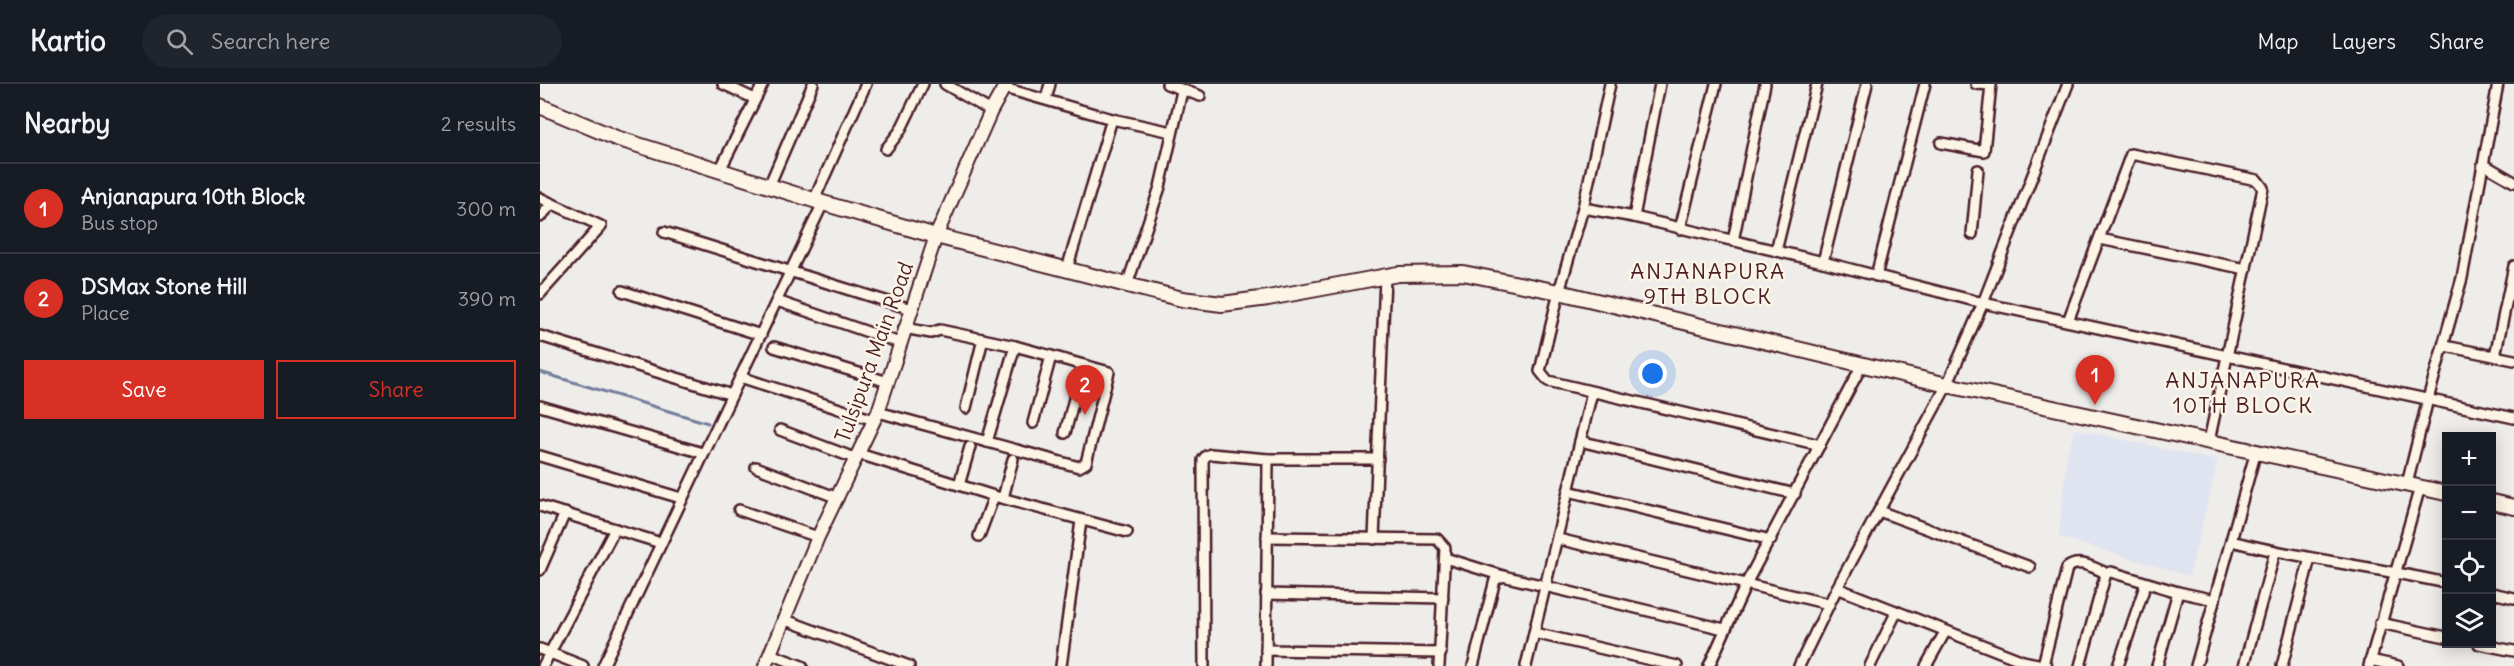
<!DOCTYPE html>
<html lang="en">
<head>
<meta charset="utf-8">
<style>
	:root { --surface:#171b24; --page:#20242c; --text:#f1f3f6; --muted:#9ea1a6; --line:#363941; --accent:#d93025 }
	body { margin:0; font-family:Delius,sans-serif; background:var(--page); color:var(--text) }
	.controls { position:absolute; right:18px; bottom:18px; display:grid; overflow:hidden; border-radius:0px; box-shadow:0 3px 15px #0003 }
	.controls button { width:54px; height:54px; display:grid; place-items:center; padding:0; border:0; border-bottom:2px solid var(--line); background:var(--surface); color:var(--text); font:30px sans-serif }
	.you { position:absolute; left:1113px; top:290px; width:21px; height:21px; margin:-15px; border:4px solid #fff; border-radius:50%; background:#1a73e8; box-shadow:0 0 0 9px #1a73e833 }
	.badge { display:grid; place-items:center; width:39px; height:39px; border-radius:50%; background:var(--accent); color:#fff; font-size:20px; font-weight:700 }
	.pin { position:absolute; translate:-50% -50px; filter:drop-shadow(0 2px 3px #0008) }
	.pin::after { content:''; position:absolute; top:32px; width:21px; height:18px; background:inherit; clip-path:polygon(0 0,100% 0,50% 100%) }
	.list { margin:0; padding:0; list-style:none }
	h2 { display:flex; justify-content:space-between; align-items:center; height:78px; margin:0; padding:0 24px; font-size:26px }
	h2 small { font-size:20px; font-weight:400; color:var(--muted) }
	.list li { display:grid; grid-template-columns:39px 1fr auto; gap:18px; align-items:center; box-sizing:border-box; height:90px; padding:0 24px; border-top:2px solid var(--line) }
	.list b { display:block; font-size:22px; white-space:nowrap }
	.list p { margin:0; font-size:20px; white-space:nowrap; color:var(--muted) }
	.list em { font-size:20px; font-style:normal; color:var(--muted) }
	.actions { display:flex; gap:12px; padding:18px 24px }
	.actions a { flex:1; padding:14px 0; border:2px solid var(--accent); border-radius:0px; text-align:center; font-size:21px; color:var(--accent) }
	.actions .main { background:var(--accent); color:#fff }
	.icon { flex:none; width:33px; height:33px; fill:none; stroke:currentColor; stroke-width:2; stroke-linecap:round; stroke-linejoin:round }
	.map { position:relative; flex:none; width:1974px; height:582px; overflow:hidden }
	header { display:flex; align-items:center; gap:36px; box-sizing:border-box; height:84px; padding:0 30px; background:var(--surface); border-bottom:2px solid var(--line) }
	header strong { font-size:28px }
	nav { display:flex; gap:33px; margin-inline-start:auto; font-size:21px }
	.search { width:420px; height:54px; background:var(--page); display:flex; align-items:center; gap:15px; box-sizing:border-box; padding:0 21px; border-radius:33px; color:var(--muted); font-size:22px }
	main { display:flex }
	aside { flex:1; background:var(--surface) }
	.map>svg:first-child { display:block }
</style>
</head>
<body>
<header>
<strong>Kartio</strong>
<div class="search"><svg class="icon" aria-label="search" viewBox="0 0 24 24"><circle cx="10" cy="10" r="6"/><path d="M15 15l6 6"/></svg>Search here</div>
<nav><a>Map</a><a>Layers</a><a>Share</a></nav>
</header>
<main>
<aside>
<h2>Nearby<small>2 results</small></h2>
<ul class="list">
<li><span class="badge">1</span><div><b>Anjanapura 10th Block</b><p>Bus stop</p></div><em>300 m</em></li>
<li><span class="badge">2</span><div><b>DSMax Stone Hill</b><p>Place</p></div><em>390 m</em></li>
</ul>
<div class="actions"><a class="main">Save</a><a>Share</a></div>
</aside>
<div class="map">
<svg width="1974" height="582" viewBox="0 0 1974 582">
	<rect width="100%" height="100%" fill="#efedea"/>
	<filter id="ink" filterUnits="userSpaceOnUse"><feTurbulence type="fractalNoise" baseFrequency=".0167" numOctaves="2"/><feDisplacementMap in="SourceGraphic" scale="12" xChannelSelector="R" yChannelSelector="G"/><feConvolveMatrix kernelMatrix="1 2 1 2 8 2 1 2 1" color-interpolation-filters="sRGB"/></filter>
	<g filter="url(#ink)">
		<polygon fill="#e0e3f0" points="1535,345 1678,377 1649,492 1519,453 1527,370"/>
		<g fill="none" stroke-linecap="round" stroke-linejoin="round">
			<g stroke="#737e9d" stroke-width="3">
				<polyline points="0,288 168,339"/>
				<polyline points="1467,582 1468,580"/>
			</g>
			<defs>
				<g id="minor">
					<polyline points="183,0 215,15"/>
					<polyline points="405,0 451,27"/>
					<polyline points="627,0 660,12"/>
					<polyline points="1070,0 1043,124 1019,208 1000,287 1008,297 1280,361"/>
					<polyline points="464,4 572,35 527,185"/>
					<polyline points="506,15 510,0"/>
					<polyline points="572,35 632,48"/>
					<polyline points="1401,59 1444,67 1451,1 1436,0"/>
					<polyline points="346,65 360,47 383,0"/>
					<polyline points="1943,80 1974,98"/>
					<polyline points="180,86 223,0"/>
					<polyline points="229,102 273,0"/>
					<polyline points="0,114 61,142 0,210"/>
					<polyline points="274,116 326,0"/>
					<polyline points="1043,124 1094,133 1283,178 1443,219 1974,334"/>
					<polyline points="0,133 12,120"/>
					<polyline points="1094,133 1120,0"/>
					<polyline points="1140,145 1176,0"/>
					<polyline points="124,148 371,225"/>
					<polyline points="1432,150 1438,86"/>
					<polyline points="1560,155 1706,185"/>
					<polyline points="1193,157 1225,0"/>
					<polyline points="1236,167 1277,0"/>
					<polyline points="1283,178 1327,0"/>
					<polyline points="1336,192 1385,0"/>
					<polyline points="587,201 620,103 642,7"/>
					<polyline points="82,207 221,251"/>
					<polyline points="237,217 360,259"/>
					<polyline points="1528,237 1591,70 1717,96 1723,104 1669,357"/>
					<polyline points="0,252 192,311"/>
					<polyline points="1905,262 1974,276"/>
					<polyline points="234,263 348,298"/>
					<polyline points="1955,272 1974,182"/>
					<polyline points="200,293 334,336"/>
					<polyline points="0,322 163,369"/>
					<polyline points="426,324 443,255"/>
					<polyline points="338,328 539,383 546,379 569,288 475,262 400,246 391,249 364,244"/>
					<polyline points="493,339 511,272"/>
					<polyline points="240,346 317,375"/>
					<polyline points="525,349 543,281"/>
					<polyline points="1040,357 1255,410"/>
					<polyline points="447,358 475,262"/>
					<polyline points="319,370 454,412 587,448"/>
					<polyline points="0,372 141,414"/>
					<polyline points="216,383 298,414"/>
					<polyline points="1867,400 1888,315 1922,194 1958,0"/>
					<polyline points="419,401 430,363"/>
					<polyline points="1028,407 1231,456"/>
					<polyline points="463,414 473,375"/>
					<polyline points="0,422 121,459"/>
					<polyline points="199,426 278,453"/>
					<polyline points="1339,427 1490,483"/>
					<polyline points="439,452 454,412"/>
					<polyline points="727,453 897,455 905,464 899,582"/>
					<polyline points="834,455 845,193"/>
					<polyline points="1018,455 1289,520"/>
					<path d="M 1691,457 C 1762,475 1835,483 1906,499"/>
					<polyline points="905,474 963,492"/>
					<polyline points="0,486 25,429"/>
					<polyline points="1297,504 1483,577 1507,582"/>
					<polyline points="1952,509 1974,514"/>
					<polyline points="726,510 903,514"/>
					<polyline points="243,535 369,582"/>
					<polyline points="1840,539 1906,553"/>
					<polyline points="994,549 1137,582"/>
					<polyline points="1939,560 1974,567"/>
					<polyline points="0,565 43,582"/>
					<polyline points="726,566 901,569"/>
					<polyline points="230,570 262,582"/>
					<polyline points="1830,576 1858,582"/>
					<path d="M 1503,581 L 1527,484 C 1539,474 1554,484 1566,489"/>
					<polyline points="3,582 75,445"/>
					<polyline points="63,582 283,119"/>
					<polyline points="521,582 541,437"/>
					<polyline points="664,582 663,376 666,372 671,370 728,375 838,375"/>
					<polyline points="726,582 728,375"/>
					<polyline points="933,582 955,496 963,492 1184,545"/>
					<polyline points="986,582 1052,308"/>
					<polyline points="1169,582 1207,498 1322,281"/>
					<polyline points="1259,582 1297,504 1407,301 1443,219 1528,0"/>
					<polyline points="1330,582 1356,529"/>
					<polyline points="1386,582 1405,548"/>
					<polyline points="1540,582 1566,489 1571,488 1638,508 1675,516"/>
					<polyline points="1578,582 1606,499"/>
					<polyline points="1617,582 1638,508"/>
					<polyline points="1656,582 1716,367"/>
					<polyline points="1704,582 1735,468"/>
					<polyline points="1742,582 1770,474"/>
					<polyline points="1829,582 1880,403"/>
				</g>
				<polyline id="tertiary" points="225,582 278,453 338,328 396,152 451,27 466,0"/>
				<g id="secondary">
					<polyline points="0,22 76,54 283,119 396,152 642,215 682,220 728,214 858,190 923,189 1019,208 1407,301 1906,409"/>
					<polyline points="1952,418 1974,423"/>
				</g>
			</defs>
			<use href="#minor" stroke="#4a1f2b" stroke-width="14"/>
			<use href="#tertiary" stroke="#4a1f2b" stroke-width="16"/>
			<use href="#secondary" stroke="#4a1f2b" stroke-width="18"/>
			<use href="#minor" stroke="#fcf5e5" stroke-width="9"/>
			<use href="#tertiary" stroke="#fcf5e5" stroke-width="12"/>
			<use href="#secondary" stroke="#fcf5e5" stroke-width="14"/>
		</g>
	</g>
	<g text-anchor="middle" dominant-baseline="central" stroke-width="5" stroke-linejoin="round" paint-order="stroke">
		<g font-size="21" fill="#4a1f2b" stroke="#fcf5e5">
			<text transform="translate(334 268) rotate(-70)">Tulsipura Main Road</text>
		</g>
		<g font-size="22" letter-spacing="1.5" fill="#4a1f2b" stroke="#fcf5e5">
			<text x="1168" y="187">ANJANAPURA<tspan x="1168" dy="25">9TH BLOCK</tspan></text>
			<text x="1703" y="296">ANJANAPURA<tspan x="1703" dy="25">10TH BLOCK</tspan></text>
		</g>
	</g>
</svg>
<div class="controls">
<button>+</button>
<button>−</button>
<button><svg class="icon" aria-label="locate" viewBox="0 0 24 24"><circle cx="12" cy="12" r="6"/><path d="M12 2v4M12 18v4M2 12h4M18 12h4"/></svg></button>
<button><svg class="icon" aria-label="layers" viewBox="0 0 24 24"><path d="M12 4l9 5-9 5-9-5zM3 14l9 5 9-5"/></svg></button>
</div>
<div class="you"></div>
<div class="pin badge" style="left:1555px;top:321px">1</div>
<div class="pin badge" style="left:545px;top:331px">2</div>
</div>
</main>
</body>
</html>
